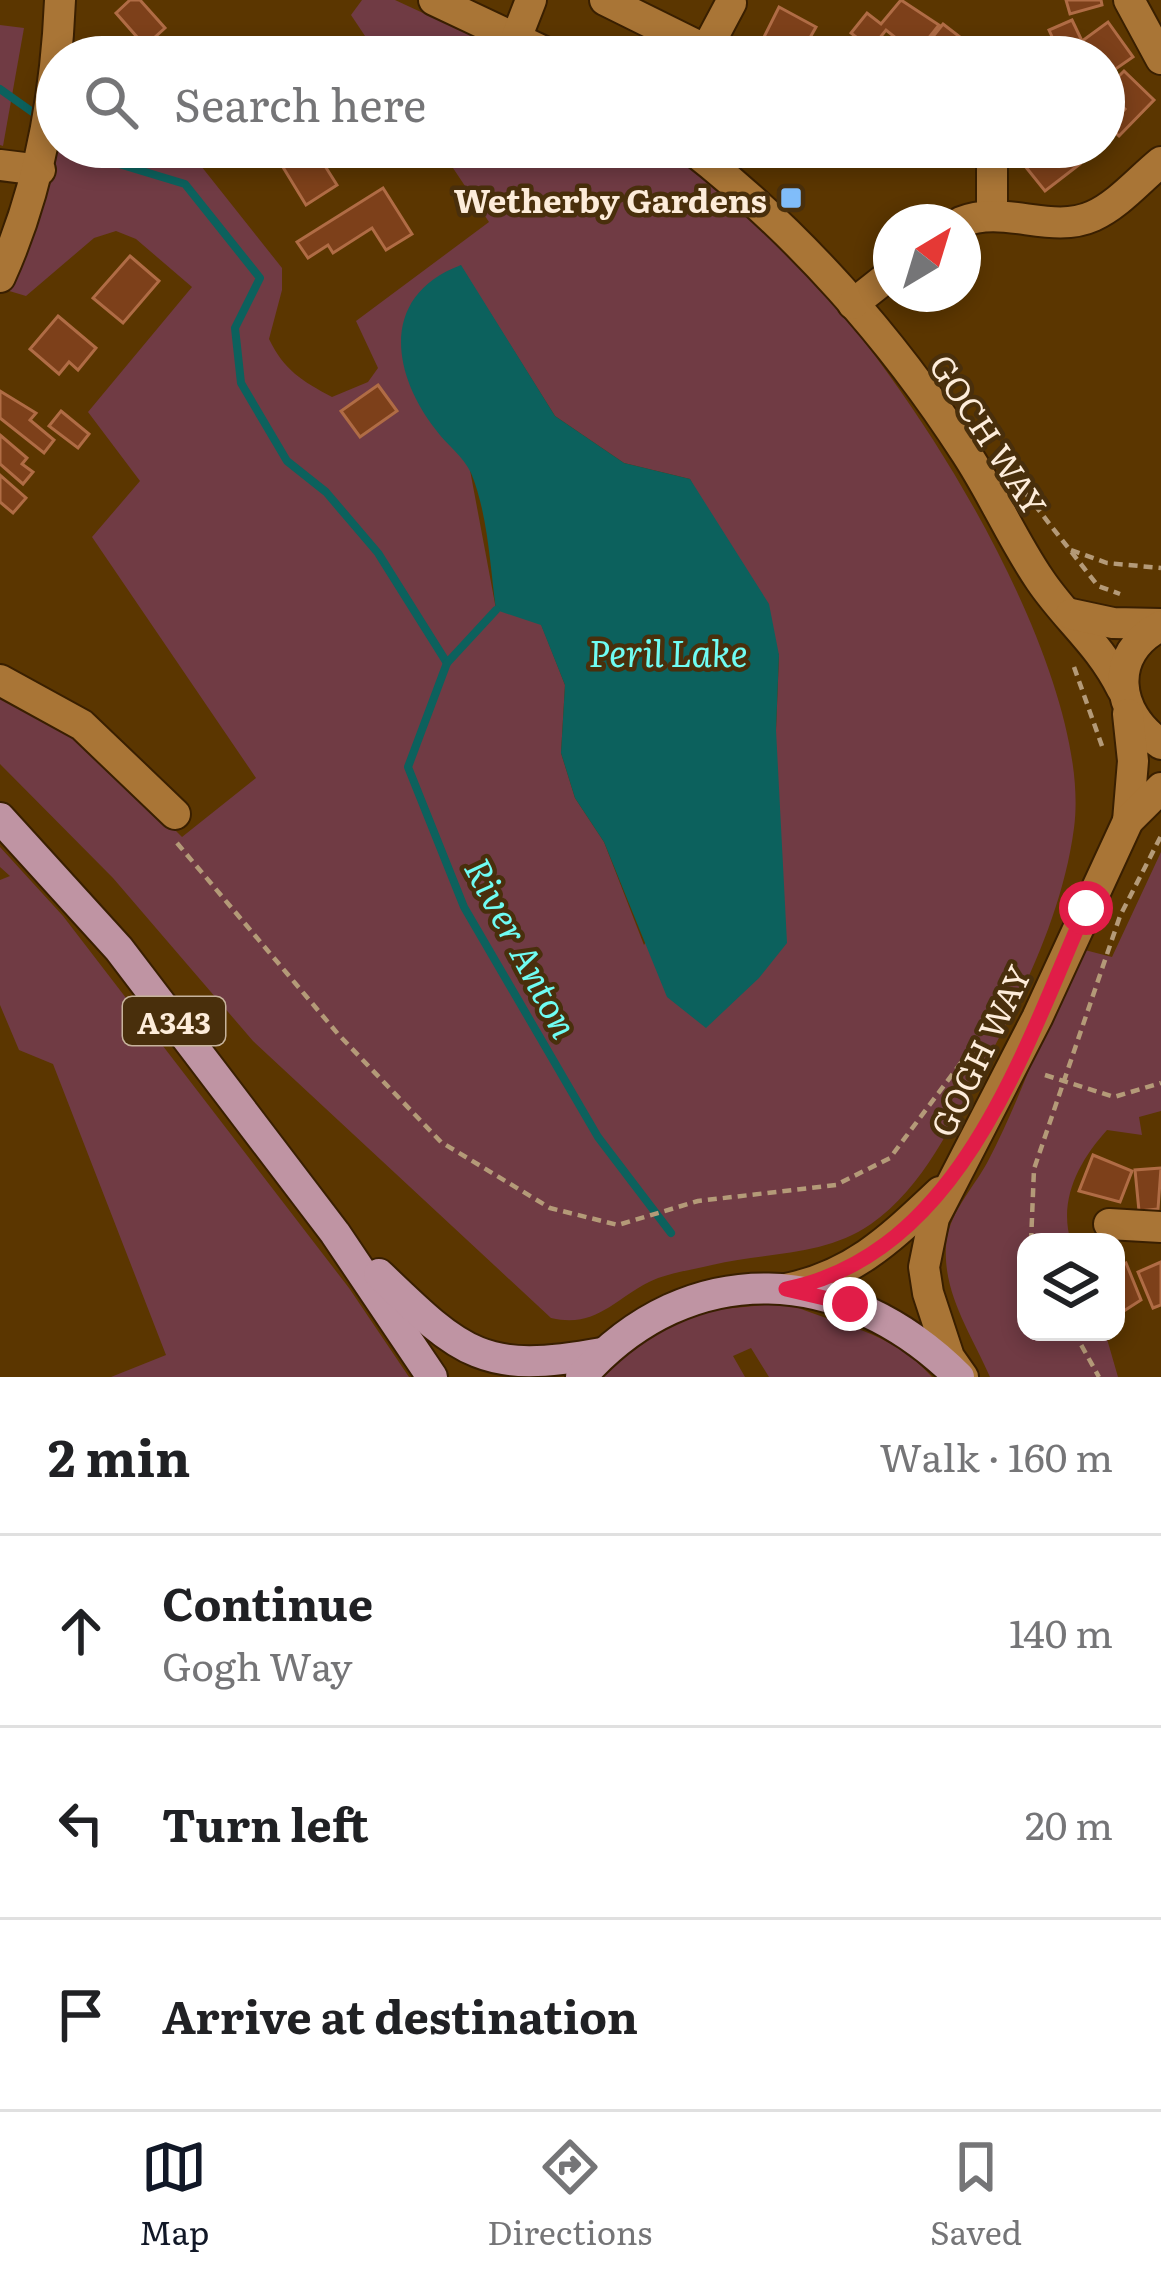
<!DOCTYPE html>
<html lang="en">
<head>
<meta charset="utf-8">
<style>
	:root { --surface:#fff; --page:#f6f6f6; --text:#202124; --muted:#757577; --line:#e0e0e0; --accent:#111827 }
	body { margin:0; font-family:Literata,serif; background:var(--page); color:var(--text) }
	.controls { position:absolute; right:36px; bottom:36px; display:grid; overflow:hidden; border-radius:24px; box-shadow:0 6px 18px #0003 }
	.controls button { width:108px; height:108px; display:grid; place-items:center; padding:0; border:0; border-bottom:3px solid var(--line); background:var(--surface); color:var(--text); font:60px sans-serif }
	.compass { position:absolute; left:873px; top:204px; width:108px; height:108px; border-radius:50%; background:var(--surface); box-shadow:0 6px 18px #0003; rotate:38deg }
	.stop { position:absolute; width:36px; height:36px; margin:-27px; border:9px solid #e11d48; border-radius:50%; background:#fff }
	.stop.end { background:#e11d48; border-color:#fff; box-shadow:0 3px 12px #0008 }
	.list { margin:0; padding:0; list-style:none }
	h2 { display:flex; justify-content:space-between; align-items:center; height:156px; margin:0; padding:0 48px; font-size:51px }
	h2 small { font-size:39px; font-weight:400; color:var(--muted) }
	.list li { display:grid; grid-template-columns:78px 1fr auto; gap:36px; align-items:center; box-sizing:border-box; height:192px; padding:0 48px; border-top:3px solid var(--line) }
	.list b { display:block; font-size:45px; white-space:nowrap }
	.list p { margin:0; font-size:39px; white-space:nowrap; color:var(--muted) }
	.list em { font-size:39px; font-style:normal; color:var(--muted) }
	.icon { flex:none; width:66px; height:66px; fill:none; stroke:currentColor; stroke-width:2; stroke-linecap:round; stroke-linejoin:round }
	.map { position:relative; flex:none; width:1161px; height:1377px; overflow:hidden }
	.search { position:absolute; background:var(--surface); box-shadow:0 6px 18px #0003; left:36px; right:36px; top:36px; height:132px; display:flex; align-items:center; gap:30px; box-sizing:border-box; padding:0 42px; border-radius:66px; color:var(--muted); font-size:45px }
	.sheet { height:732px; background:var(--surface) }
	nav { display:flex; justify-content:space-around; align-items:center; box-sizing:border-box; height:168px; border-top:3px solid var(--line); background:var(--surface); font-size:33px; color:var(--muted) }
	nav a { display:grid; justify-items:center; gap:6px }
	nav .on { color:var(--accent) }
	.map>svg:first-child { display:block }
</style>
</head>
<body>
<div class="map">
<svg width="1161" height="1377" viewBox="0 0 1161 1377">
	<rect width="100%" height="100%" fill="#5b3600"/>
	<g fill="#703b44" fill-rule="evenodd">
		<polygon points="362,0 395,0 518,57 379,57 351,15"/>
		<polygon points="0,25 24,28 3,146 0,145"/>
		<path d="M 57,147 L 186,147 L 282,268 L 282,290 L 269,339 C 284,370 302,381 332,397 L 368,382 L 378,368 L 356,321 L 489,222 L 439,147 C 475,147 639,139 660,150 C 826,228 1099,642 1074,828 C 1063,912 1023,994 983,1068 C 952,1123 924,1187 871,1224 C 824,1257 764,1252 712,1265 C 692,1270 667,1273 649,1282 C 612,1301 596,1328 551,1318 L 253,1041 L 113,878 L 0,764 L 0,694 L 90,745 L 182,837 L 256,778 L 92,537 L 140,481 L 88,412 L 192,287 L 136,239 L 116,231 L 94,238 L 26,296 L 6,290 ZM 460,265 L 555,416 L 624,463 L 690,479 L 779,655 L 776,730 L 644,945 L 604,842 L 575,798 L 561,753 L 565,685 L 541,624 L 496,609 L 470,470 Z"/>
		<polygon points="0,847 63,916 349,1288 409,1377 111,1377 166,1355 53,1064 19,1050 0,1005 0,880 10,876 0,867"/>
		<path d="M 1161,852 L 1161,1111 L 1139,1117 L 1142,1135 L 1107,1130 C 1079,1161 1058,1200 1071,1242 L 1026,1242 L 1026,1332 L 1105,1332 L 1118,1377 L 990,1377 C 972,1335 943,1295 946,1246 C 948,1214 972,1190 987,1163 C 1023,1095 1047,1019 1077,948 L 1112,957 Z"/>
		<path d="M 786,1303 C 839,1326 891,1330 932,1377 L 769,1377 L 751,1348 L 733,1356 L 745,1377 L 599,1377 L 630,1347 L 682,1313 Z"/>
	</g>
	<path fill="#0c615d" d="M 461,265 L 555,416 L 624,463 L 690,479 L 769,604 L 779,655 L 776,730 L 787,943 L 759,978 L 706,1028 L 667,997 L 604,842 L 575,798 L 561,753 L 565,685 L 541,625 L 496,610 C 490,566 488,514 471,473 C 464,457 446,444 436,430 C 390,371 381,295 461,265 Z"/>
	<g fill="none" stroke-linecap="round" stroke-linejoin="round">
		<g stroke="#0c615d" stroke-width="8">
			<polyline points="0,89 38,116"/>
			<polyline points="82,147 99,158 185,184 260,278 235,328 241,383 287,461 326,492 378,553 447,663"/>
			<polyline points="496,610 447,663 408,767 464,907 598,1137 671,1233"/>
		</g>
	</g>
	<g fill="#7d401a" stroke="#b06c45" stroke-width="3">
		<polygon points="130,0 140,0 165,28 145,46 116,13"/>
		<polygon points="901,0 939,25 916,54 886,30 871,49 851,33 867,13 881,24"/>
		<polygon points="1066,0 1101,0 1102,5 1070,14"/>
		<polygon points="779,7 816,27 807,43 817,48 812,57 754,57"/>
		<polygon points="1072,20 1083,43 1060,54 1049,30"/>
		<polygon points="1108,22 1133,57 1107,75 1104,57 1093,57 1082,41"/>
		<polygon points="943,24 960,37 954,45 970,57 940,57 927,44"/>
		<polygon points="179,40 189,54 155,57"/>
		<polygon points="1124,71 1154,100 1119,136 1108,126 1125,109 1105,90"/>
		<polygon points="297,147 313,147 337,185 306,205 278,159"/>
		<polygon points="1029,147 1043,147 1050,157 1066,147 1080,164 1045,191 1017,156"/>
		<polygon points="383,188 412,234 386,250 372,228 333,253 328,245 308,258 297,242"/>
		<polygon points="130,256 159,281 123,323 93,298"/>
		<polygon points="58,316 96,348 78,370 69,362 59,374 30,349"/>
		<polygon points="378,385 397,411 360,437 341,411"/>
		<polygon points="0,391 36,413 30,420 54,440 44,453 0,418"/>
		<polygon points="61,411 89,434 78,448 49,426"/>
		<polygon points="0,435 27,458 22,464 33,472 23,484 0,464"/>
		<polygon points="0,475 26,498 13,513 0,502"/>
		<polygon points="1093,1155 1132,1171 1120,1202 1079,1191"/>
		<polygon points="1161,1168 1158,1209 1139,1211 1135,1170"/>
		<polygon points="1161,1262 1161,1305 1153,1308 1138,1272"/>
		<polygon points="1126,1263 1141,1300 1119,1314 1116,1267"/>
	</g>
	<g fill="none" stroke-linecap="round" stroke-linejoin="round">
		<defs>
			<g id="minor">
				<polyline points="434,0 555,57"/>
				<polyline points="605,0 706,50 731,3"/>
				<polyline points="1129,0 1161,59"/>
				<polyline points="517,36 531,0"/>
				<path d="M 689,147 C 797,231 892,338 966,453 C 993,494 1012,539 1040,580 C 1067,620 1099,643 1122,689"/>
				<polyline points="986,147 992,158 992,214"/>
				<polyline points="0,165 40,170"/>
				<path d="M 961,222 C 1004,204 1051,235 1093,216 C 1118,205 1140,179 1161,162"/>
				<path d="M 0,277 C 40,189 56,96 60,0"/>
				<polyline points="853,304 891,274"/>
				<polyline points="1071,614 1113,623 1161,624"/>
				<path d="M 1161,626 C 1107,653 1115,714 1161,744"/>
				<polyline points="0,680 82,725 175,814"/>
				<polyline points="1128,714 1133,761 1128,821"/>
				<polyline points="1109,1224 1161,1227"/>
				<path d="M 786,1289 C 854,1275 891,1238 940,1192"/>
				<polyline points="963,1377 949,1357 928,1293 924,1267 934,1218 1037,1018 1128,821 1161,788"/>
			</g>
			<g id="major">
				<polyline points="0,818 119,949 335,1233 432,1377"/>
				<path d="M 379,1274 C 462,1354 483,1375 602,1353"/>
				<path d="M 581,1377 C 690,1254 846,1264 959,1377"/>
			</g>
		</defs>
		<use href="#minor" stroke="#391f00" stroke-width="34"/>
		<use href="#major" stroke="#391f00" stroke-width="34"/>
		<g stroke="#b49a78" stroke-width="4.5" stroke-dasharray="9 6" stroke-linecap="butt">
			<polyline points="1016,481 1098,586 1120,594"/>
			<polyline points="1071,550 1107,563 1161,568"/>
			<polyline points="1074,667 1102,746"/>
			<polyline points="177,843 338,1034 441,1142 550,1208 618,1225 698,1201 836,1185 890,1158 966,1056 980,1059"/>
			<polyline points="1045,1075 1114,1097 1161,1083"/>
			<polyline points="1031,1242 1034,1169 1120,916 1161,836"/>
			<polyline points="1074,1332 1099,1377"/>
		</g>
		<use href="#minor" stroke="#a97536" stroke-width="30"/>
		<use href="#major" stroke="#bf94a3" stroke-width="30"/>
	</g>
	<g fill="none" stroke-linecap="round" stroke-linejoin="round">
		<path stroke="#e11d48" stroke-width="15" d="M 850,1304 L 786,1289 C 960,1254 1023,1051 1086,908"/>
	</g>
	<rect fill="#80bdfa" stroke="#492f0c" stroke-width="4.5" x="779" y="186" width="24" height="24" rx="6"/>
	<g text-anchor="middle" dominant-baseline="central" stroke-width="9" stroke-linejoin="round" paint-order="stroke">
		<rect fill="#492f0c" stroke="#c7b39c" stroke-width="3" x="123" y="997" width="102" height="48" rx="9"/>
		<g font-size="30" font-weight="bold" fill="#fdecda">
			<text x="174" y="1021">A343</text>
		</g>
		<g font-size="33" font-weight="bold" fill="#fdecda" stroke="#492f0c" text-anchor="end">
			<text x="767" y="198">Wetherby Gardens</text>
		</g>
		<g font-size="33" fill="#fdecda" stroke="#492f0c">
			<text transform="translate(990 434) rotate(57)">GOCH WAY</text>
			<text transform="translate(979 1050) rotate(-64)">GOGH WAY</text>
		</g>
		<g font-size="36" font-style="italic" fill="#6ffcf2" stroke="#492f0c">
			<text x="668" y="651">Peril Lake</text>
			<text transform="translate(523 947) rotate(62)">River Anton</text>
		</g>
	</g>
</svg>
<div class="controls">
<button><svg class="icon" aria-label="layers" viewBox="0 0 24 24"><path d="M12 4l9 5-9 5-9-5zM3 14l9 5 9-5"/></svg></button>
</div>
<svg class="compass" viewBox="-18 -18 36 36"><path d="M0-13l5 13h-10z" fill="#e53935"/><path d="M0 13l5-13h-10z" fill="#757577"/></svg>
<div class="stop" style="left:1086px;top:908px"></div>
<div class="stop end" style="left:850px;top:1304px"></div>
<div class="search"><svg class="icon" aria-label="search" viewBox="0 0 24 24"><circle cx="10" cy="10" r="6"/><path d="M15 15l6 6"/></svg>Search here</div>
</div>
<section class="sheet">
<h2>2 min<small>Walk · 160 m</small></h2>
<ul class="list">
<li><svg class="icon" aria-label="ahead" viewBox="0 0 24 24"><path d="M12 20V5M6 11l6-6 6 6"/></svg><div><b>Continue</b><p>Gogh Way</p></div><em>140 m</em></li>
<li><svg class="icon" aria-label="left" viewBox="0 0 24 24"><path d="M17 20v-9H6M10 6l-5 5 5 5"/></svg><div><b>Turn left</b></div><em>20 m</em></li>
<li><svg class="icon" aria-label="arrive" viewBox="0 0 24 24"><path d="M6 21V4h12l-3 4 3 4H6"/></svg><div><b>Arrive at destination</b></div></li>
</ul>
</section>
<nav>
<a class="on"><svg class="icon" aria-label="map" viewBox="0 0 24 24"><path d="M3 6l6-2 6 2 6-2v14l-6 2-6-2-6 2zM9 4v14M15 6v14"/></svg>Map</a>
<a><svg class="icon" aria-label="directions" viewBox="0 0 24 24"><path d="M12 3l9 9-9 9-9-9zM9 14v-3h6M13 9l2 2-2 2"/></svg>Directions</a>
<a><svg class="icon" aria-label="saved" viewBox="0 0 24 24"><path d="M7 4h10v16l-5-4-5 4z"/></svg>Saved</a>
</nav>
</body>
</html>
